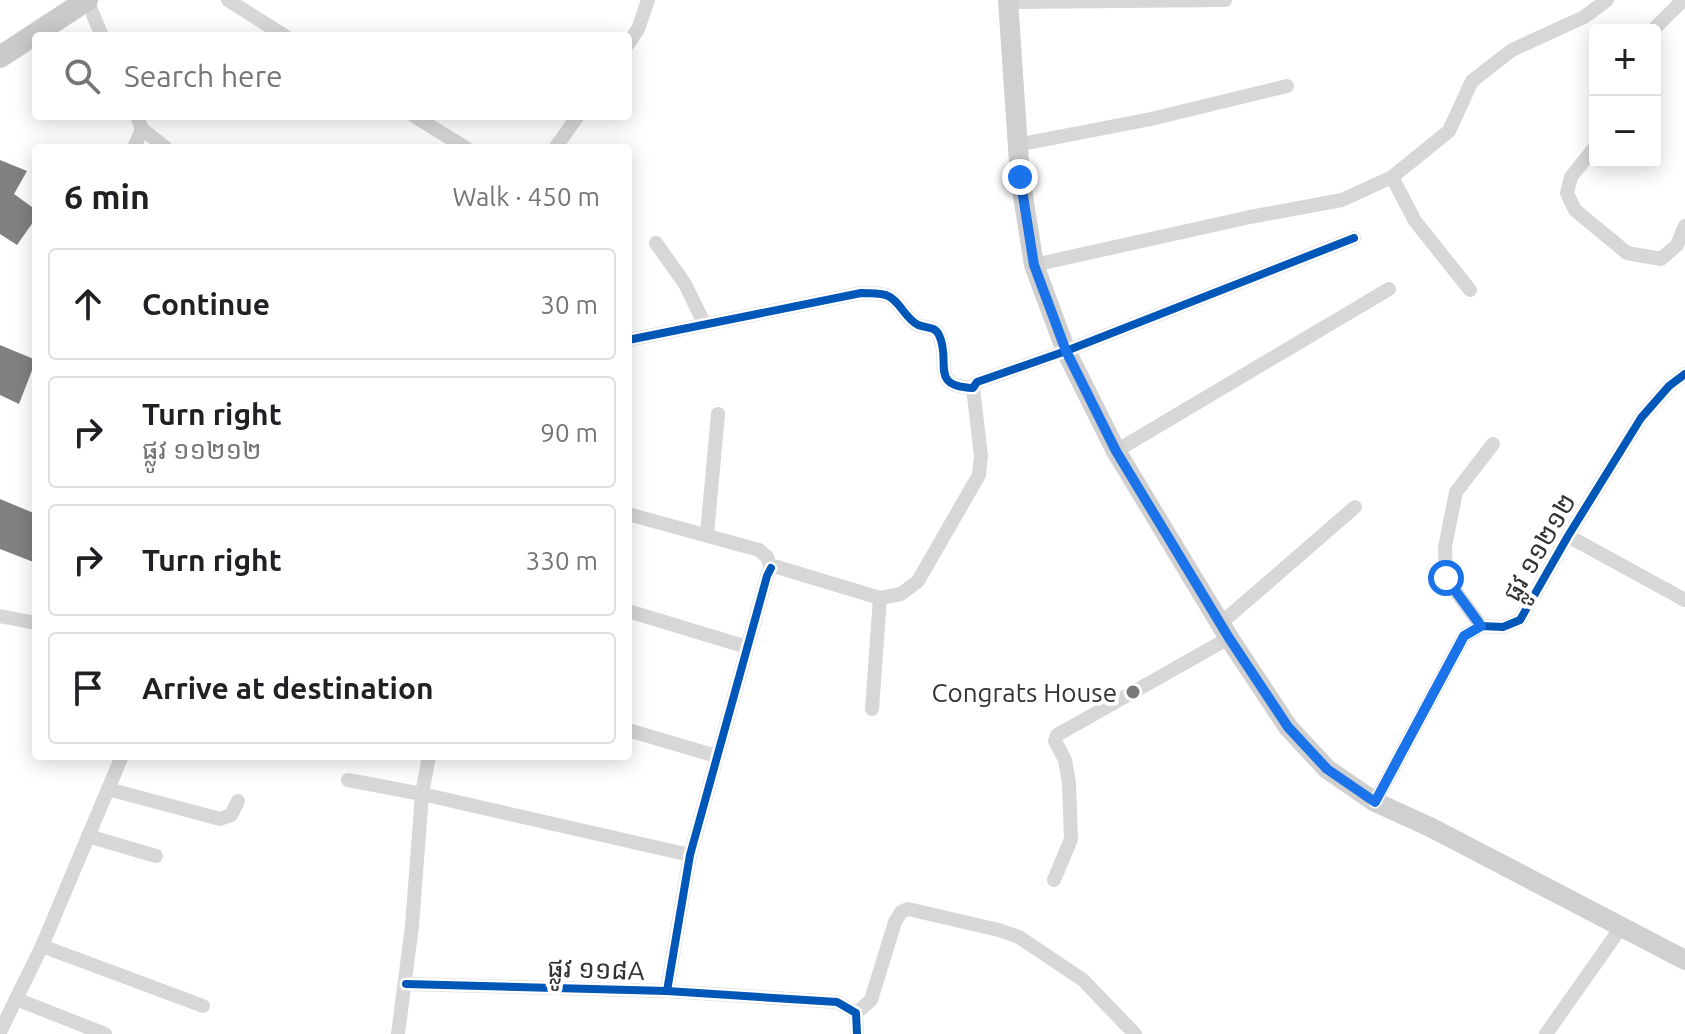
<!DOCTYPE html>
<html lang="en">
<head>
<meta charset="utf-8">
<style>
	:root { --surface:#fff; --page:#f2f2f2; --text:#202124; --muted:#757577; --line:#e0e0e0 }
	body { margin:0; font-family:Ubuntu,"Noto Sans Khmer",sans-serif; background:var(--page); color:var(--text) }
	.controls { position:absolute; right:24px; top:24px; display:grid; overflow:hidden; border-radius:8px; box-shadow:0 4px 20px #0003 }
	.controls button { width:72px; height:72px; display:grid; place-items:center; padding:0; border:0; border-bottom:2px solid var(--line); background:var(--surface); color:var(--text); font:40px sans-serif }
	.stop { position:absolute; width:24px; height:24px; margin:-18px; border:6px solid #1a73e8; border-radius:50%; background:#fff }
	.stop.end { background:#1a73e8; border-color:#fff; box-shadow:0 2px 8px #0008 }
	.list { margin:0; padding:0; list-style:none }
	h2 { display:flex; justify-content:space-between; align-items:center; height:104px; margin:0; padding:0 32px; font-size:34px }
	h2 small { font-size:26px; font-weight:400; color:var(--muted) }
	.list li { display:grid; grid-template-columns:52px 1fr auto; gap:24px; align-items:center; box-sizing:border-box; height:112px; margin:0 16px 16px; padding:0 16px; border:2px solid var(--line); border-radius:8px }
	.list b { display:block; font-size:30px; white-space:nowrap }
	.list p { margin:0; font-size:26px; white-space:nowrap; color:var(--muted) }
	.list em { font-size:26px; font-style:normal; color:var(--muted) }
	.icon { flex:none; width:44px; height:44px; fill:none; stroke:currentColor; stroke-width:2; stroke-linecap:round; stroke-linejoin:round }
	.map { position:relative; flex:none; width:1685px; height:1034px; overflow:hidden }
	.search { position:absolute; background:var(--surface); box-shadow:0 4px 20px #0003; left:32px; top:32px; width:600px; height:88px; display:flex; align-items:center; gap:20px; box-sizing:border-box; padding:0 28px; border-radius:8px; color:var(--muted); font-size:30px }
	.panel { position:absolute; background:var(--surface); box-shadow:0 4px 20px #0003; left:32px; top:144px; width:600px; height:616px; border-radius:8px }
	.map>svg:first-child { display:block }
</style>
</head>
<body>
<div class="map">
<svg width="1685" height="1034" viewBox="0 0 1685 1034">
	<rect width="100%" height="100%" fill="#fff"/>
	<g fill="#818181">
		<polygon points="0,160 27,171 14,194 36,210 36,218 17,245 0,234"/>
		<polygon points="0,345 36,360 19,404 0,395"/>
		<polygon points="0,499 36,514 36,563 0,549"/>
	</g>
	<g fill="none" stroke-linecap="round" stroke-linejoin="round">
		<g stroke="#d7d7d7" stroke-width="14">
			<polyline points="87,0 102,36"/>
			<polyline points="228,0 285,36"/>
			<polyline points="1008,2 1225,0"/>
			<polyline points="1653,30 1683,0"/>
			<polyline points="628,44 638,29 648,0"/>
			<polyline points="137,116 142,129 166,148"/>
			<polyline points="414,116 466,148"/>
			<polyline points="1017,145 1151,119 1287,86"/>
			<polyline points="1595,147 1571,177 1567,193 1575,210 1627,253 1661,259 1677,245 1685,226"/>
			<polyline points="134,148 142,129"/>
			<polyline points="555,148 578,116"/>
			<polyline points="1392,177 1415,221 1470,290"/>
			<polyline points="656,243 685,284 704,323"/>
			<polyline points="1034,265 1250,217 1342,200 1392,177 1449,131 1472,81 1512,50 1584,17 1607,0"/>
			<path d="M 628,340 L 861,293 C 869,293 878,293 886,295 C 900,300 904,318 918,325 C 925,328 935,326 939,335 C 952,362 928,386 973,388 L 977,382 L 1066,351 L 1354,238"/>
			<polyline points="1116,451 1389,289"/>
			<polyline points="628,514 759,550 767,557 771,568"/>
			<polyline points="707,534 718,414"/>
			<polyline points="1568,536 1685,600"/>
			<polyline points="771,568 777,567 880,598 901,594 918,581 979,475 981,456 973,388"/>
			<polyline points="628,611 747,647"/>
			<polyline points="0,616 36,623"/>
			<polyline points="1220,624 1355,507"/>
			<polyline points="1481,626 1446,578 1445,547 1456,492 1493,444"/>
			<polyline points="872,709 880,598"/>
			<polyline points="628,730 716,756"/>
			<polyline points="348,780 422,794 690,855"/>
			<polyline points="108,789 220,819 231,815 238,801"/>
			<polyline points="1375,802 1464,636 1481,626 1503,627 1520,620 1568,536 1641,418 1669,386 1685,374"/>
			<polyline points="88,836 156,856"/>
			<polyline points="1054,880 1071,839 1069,783 1065,760 1055,741 1057,735 1229,638"/>
			<polyline points="42,946 203,1006"/>
			<polyline points="406,984 667,991 837,1002 856,1013 857,1034"/>
			<polyline points="667,991 690,855 767,576 771,568"/>
			<polyline points="16,999 105,1034"/>
			<polyline points="856,1013 871,1000 895,922 901,912 908,909 999,930 1019,937 1083,980 1135,1034"/>
			<polyline points="0,1032 42,946 122,756"/>
			<polyline points="398,1034 412,926 422,794 429,756"/>
			<polyline points="1546,1034 1622,926"/>
		</g>
		<polyline stroke="#d0d0d0" stroke-width="20" points="1008,0 1020,177 1034,265 1066,351 1116,451 1229,638 1288,727 1327,769 1375,802 1430,827 1685,960"/>
		<polyline stroke="#cacaca" stroke-width="22" points="0,57 87,0"/>
		<defs>
			<g id="cycleway">
				<path d="M 628,340 L 861,293 C 869,293 878,293 886,295 C 900,300 904,318 918,325 C 925,328 935,326 939,335 C 952,362 928,386 973,388 L 977,382 L 1066,351 L 1354,238"/>
				<polyline points="1375,802 1464,636 1481,626 1503,627 1520,620 1568,536 1641,418 1669,386 1685,374"/>
				<polyline points="406,984 667,991 837,1002 856,1013 857,1034"/>
				<polyline points="667,991 690,855 767,576 771,568"/>
			</g>
		</defs>
		<use href="#cycleway" stroke="#fff" stroke-width="13"/>
		<use href="#cycleway" stroke="#0057b8" stroke-width="8"/>
	</g>
	<g fill="none" stroke-linecap="round" stroke-linejoin="round">
		<polyline stroke="#1a73e8" stroke-width="10" points="1020,177 1034,265 1066,351 1116,451 1229,638 1288,727 1327,769 1375,802 1464,636 1481,626 1446,578"/>
	</g>
	<circle fill="#7a7a7a" stroke="#fff" stroke-width="3" cx="1133" cy="692" r="8"/>
	<g text-anchor="middle" dominant-baseline="central" stroke-width="8" stroke-linejoin="round" paint-order="stroke">
		<g font-size="26" fill="#333" stroke="#fff">
			<text transform="translate(1539 547) rotate(-60)">ផ្លូវ ១១២១២</text>
			<text transform="translate(596 969) rotate(2)">ផ្លូវ ១១៨A</text>
		</g>
		<g font-size="26" fill="#333" stroke="#fff" text-anchor="end">
			<text x="1117" y="692">Congrats House</text>
		</g>
	</g>
</svg>
<div class="controls">
<button>+</button>
<button>−</button>
</div>
<div class="stop" style="left:1446px;top:578px"></div>
<div class="stop end" style="left:1020px;top:177px"></div>
<div class="search"><svg class="icon" aria-label="search" viewBox="0 0 24 24"><circle cx="10" cy="10" r="6"/><path d="M15 15l6 6"/></svg>Search here</div>
<section class="panel">
<h2>6 min<small>Walk · 450 m</small></h2>
<ul class="list">
<li><svg class="icon" aria-label="ahead" viewBox="0 0 24 24"><path d="M12 20V5M6 11l6-6 6 6"/></svg><div><b>Continue</b></div><em>30 m</em></li>
<li><svg class="icon" aria-label="right" viewBox="0 0 24 24"><path d="M7 20v-9h11M14 6l5 5-5 5"/></svg><div><b>Turn right</b><p>ផ្លូវ ១១២១២</p></div><em>90 m</em></li>
<li><svg class="icon" aria-label="right" viewBox="0 0 24 24"><path d="M7 20v-9h11M14 6l5 5-5 5"/></svg><div><b>Turn right</b></div><em>330 m</em></li>
<li><svg class="icon" aria-label="arrive" viewBox="0 0 24 24"><path d="M6 21V4h12l-3 4 3 4H6"/></svg><div><b>Arrive at destination</b></div></li>
</ul>
</section>
</div>
</body>
</html>
